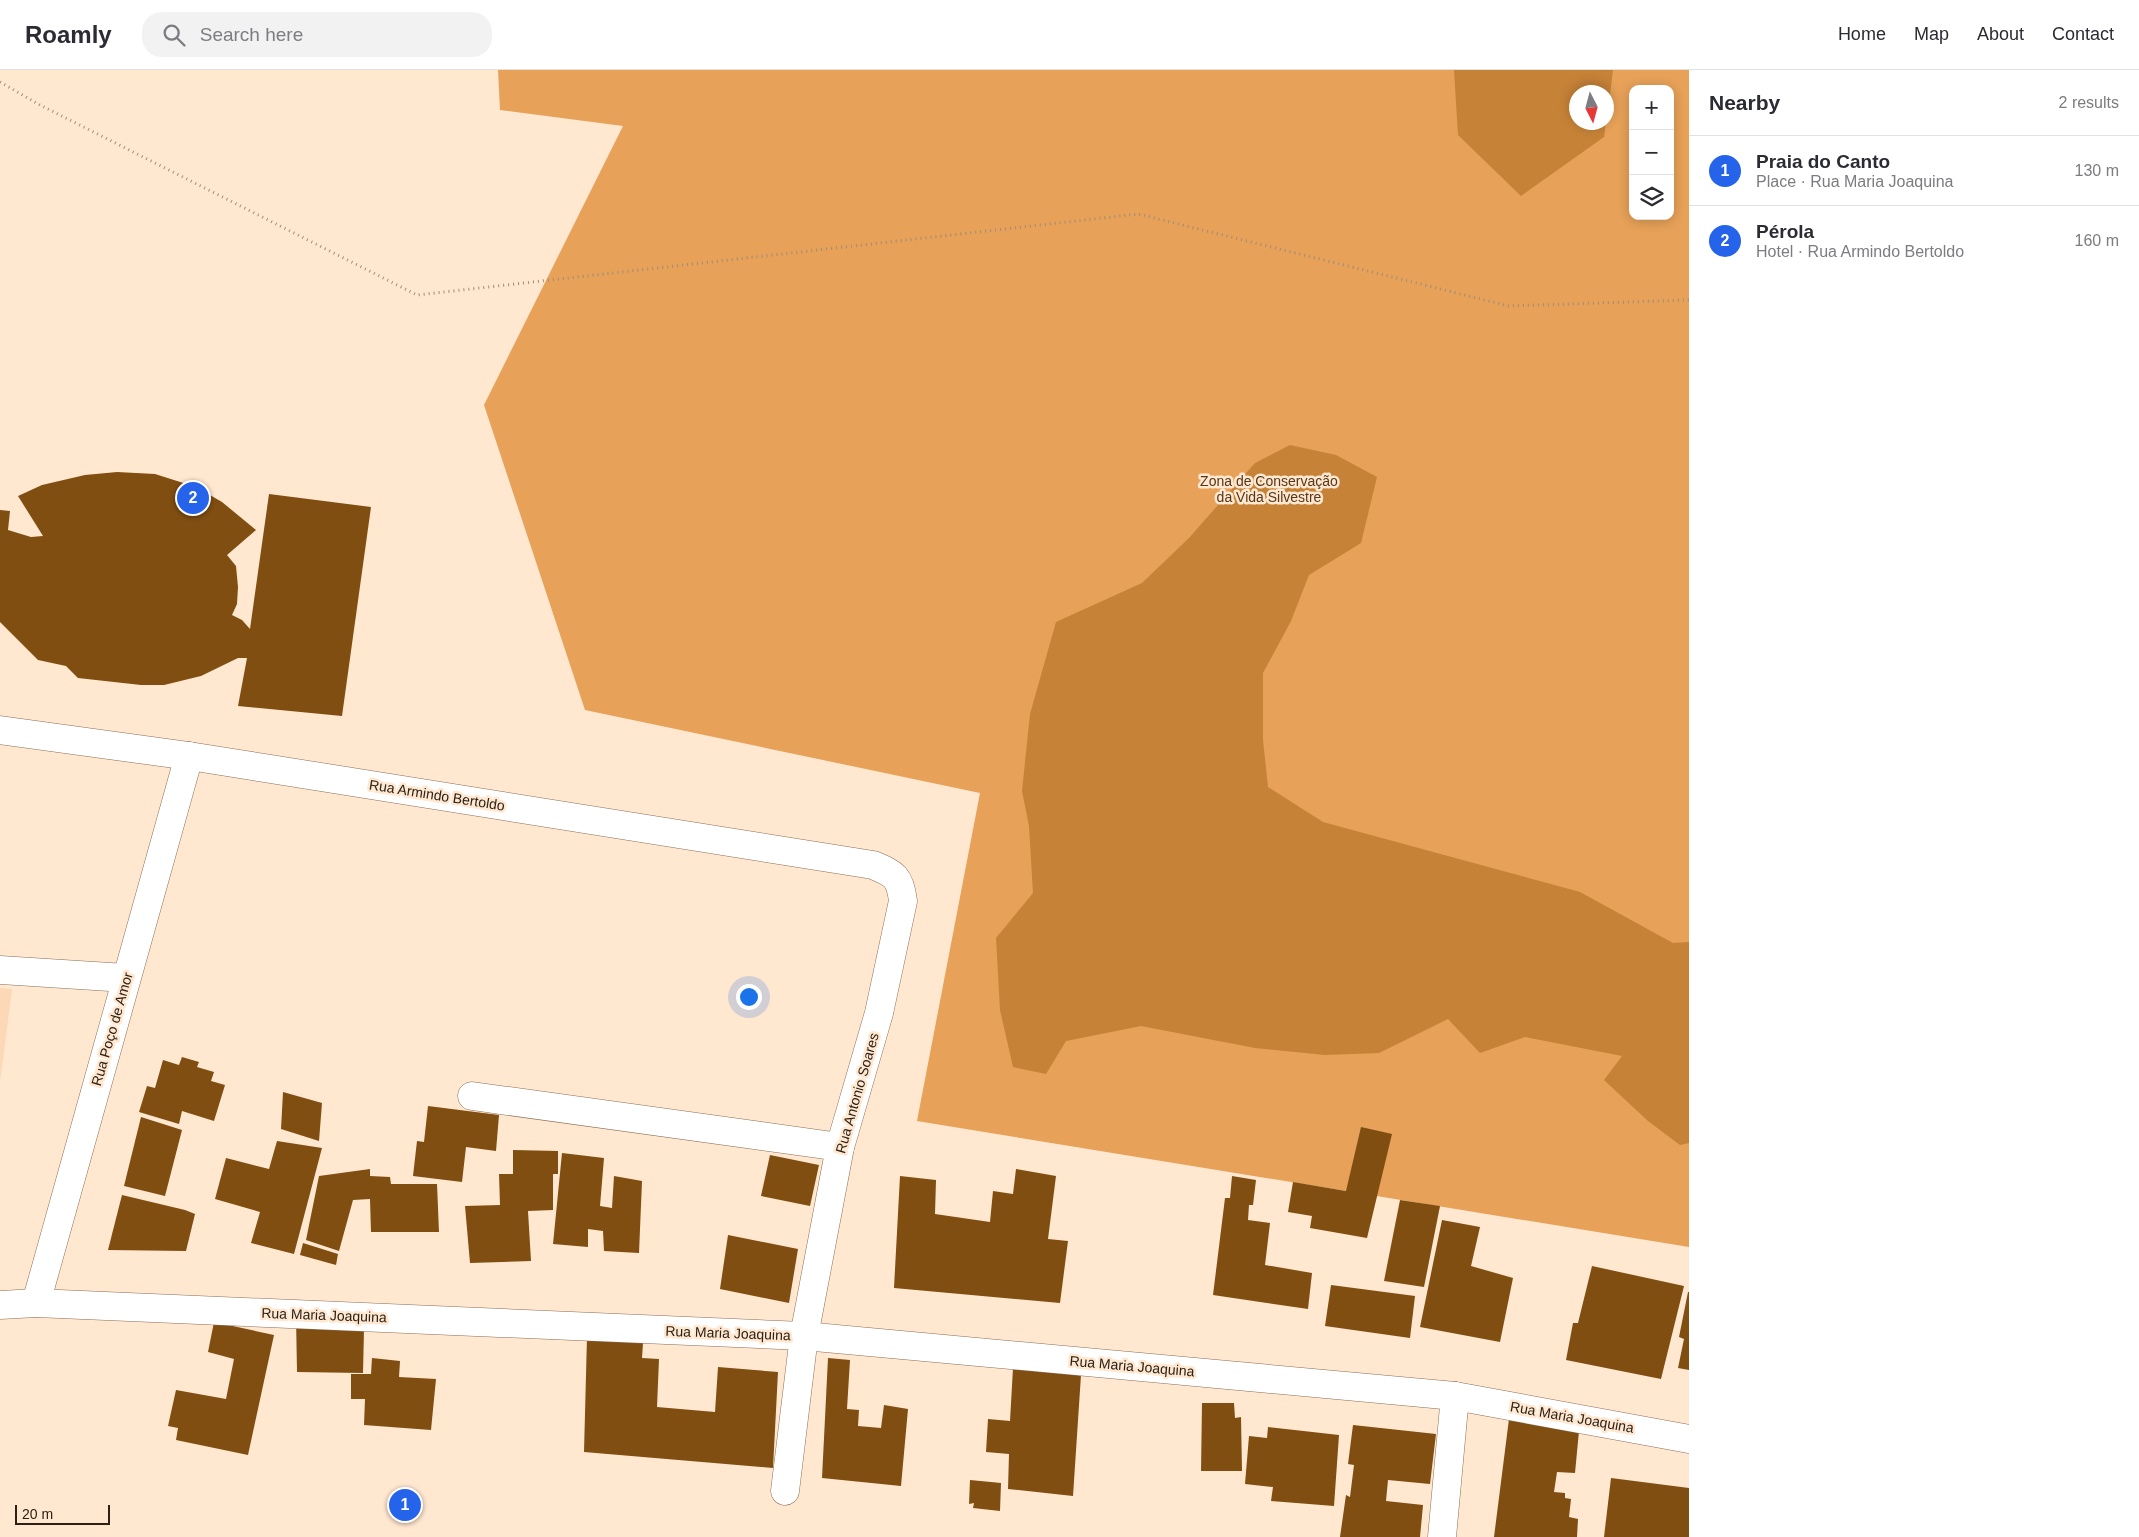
<!DOCTYPE html>
<html lang="en">
<head>
<meta charset="utf-8">
<style>
	:root { --surface:#fff; --page:#f2f2f3; --text:#2b2b33; --muted:#7c7c81; --line:#e1e1e2; --accent:#2563eb }
	body { margin:0; font-family:Arial,sans-serif; background:var(--page); color:var(--text) }
	.controls { position:absolute; right:15px; top:15px; display:grid; overflow:hidden; border-radius:10px; box-shadow:0 2px 12px #0003 }
	.controls button { width:45px; height:45px; display:grid; place-items:center; padding:0; border:0; border-bottom:1px solid var(--line); background:var(--surface); color:var(--text); font:25px sans-serif }
	.compass { position:absolute; left:1569px; top:15px; width:45px; height:45px; border-radius:50%; background:var(--surface); box-shadow:0 2px 12px #0003; rotate:174deg }
	.scale { position:absolute; left:15px; bottom:12px; width:95px; box-sizing:border-box; padding-left:5px; border:2px solid #2b2116; border-top:0; font-size:14px; line-height:18px; white-space:nowrap; color:#2b2116; -webkit-text-stroke:4px #ffe7d0; paint-order:stroke }
	.you { position:absolute; left:748px; top:926px; width:18px; height:18px; margin:-12px; border:4px solid #fff; border-radius:50%; background:#1a73e8; box-shadow:0 0 0 8px #1a73e833 }
	.badge { display:grid; place-items:center; width:32px; height:32px; border-radius:50%; background:var(--accent); color:#fff; font-size:16px; font-weight:700 }
	.pin { position:absolute; translate:-50% -50%; border:2px solid #fff; box-shadow:0 1px 5px #0006 }
	.list { margin:0; padding:0; list-style:none }
	h2 { display:flex; justify-content:space-between; align-items:center; height:65px; margin:0; padding:0 20px; font-size:21px }
	h2 small { font-size:16px; font-weight:400; color:var(--muted) }
	.list li { display:grid; grid-template-columns:32px 1fr auto; gap:15px; align-items:center; box-sizing:border-box; height:70px; padding:0 20px; border-top:1px solid var(--line) }
	.list b { display:block; font-size:19px; white-space:nowrap }
	.list p { margin:0; font-size:16px; white-space:nowrap; color:var(--muted) }
	.list em { font-size:16px; font-style:normal; color:var(--muted) }
	.icon { flex:none; width:28px; height:28px; fill:none; stroke:currentColor; stroke-width:2; stroke-linecap:round; stroke-linejoin:round }
	.map { position:relative; flex:none; width:1689px; height:1467px; overflow:hidden }
	header { display:flex; align-items:center; gap:30px; box-sizing:border-box; height:70px; padding:0 25px; background:var(--surface); border-bottom:1px solid var(--line) }
	header strong { font-size:24px }
	nav { display:flex; gap:28px; margin-inline-start:auto; font-size:18px }
	.search { width:350px; height:45px; background:var(--page); display:flex; align-items:center; gap:12px; box-sizing:border-box; padding:0 18px; border-radius:20px; color:var(--muted); font-size:19px }
	main { display:flex }
	aside { flex:1; background:var(--surface) }
	.map>svg:first-child { display:block }
</style>
</head>
<body>
<header>
<strong>Roamly</strong>
<div class="search"><svg class="icon" aria-label="search" viewBox="0 0 24 24"><circle cx="10" cy="10" r="6"/><path d="M15 15l6 6"/></svg>Search here</div>
<nav><a>Home</a><a>Map</a><a>About</a><a>Contact</a></nav>
</header>
<main>
<div class="map">
<svg width="1689" height="1467" viewBox="0 0 1689 1467">
	<rect width="100%" height="100%" fill="#ffe7d0"/>
	<polygon fill="#fcd8b6" points="0,918 12,919 0,1012"/>
	<path fill="#e7a158" fill-rule="evenodd" d="M 498,0 L 1689,0 L 1689,1177 L 917,1051 L 980,723 L 585,640 L 484,335 L 623,56 L 500,40 ZM 1633,19 L 1670,19 L 1670,146 L 1633,146 ZM 1576,22 L 1606,22 L 1606,52 L 1576,52 Z"/>
	<g fill="#c68237">
		<polygon points="1454,0 1613,0 1607,50 1606,22 1576,22 1576,52 1606,53 1604,67 1521,126 1458,65"/>
		<polygon points="1290,375 1336,385 1377,407 1361,473 1309,505 1291,551 1263,603 1263,670 1268,717 1323,752 1580,822 1673,873 1689,872 1689,1073 1680,1075 1648,1051 1604,1010 1622,986 1525,967 1480,983 1448,949 1379,983 1325,985 1255,978 1141,956 1066,971 1046,1004 1013,997 1000,940 996,868 1033,823 1029,756 1022,721 1030,644 1056,552 1142,513 1189,468 1255,393"/>
	</g>
	<g fill="#804e11">
		<polygon points="117,402 155,404 196,417 222,432 256,460 227,485 236,496 238,517 237,534 232,545 242,550 250,559 269,424 371,437 342,646 238,636 247,588 238,588 201,606 164,615 141,615 78,608 66,596 38,590 0,552 0,440 10,441 8,460 31,467 43,466 18,426 42,415 85,405"/>
		<polygon points="182,987 199,992 197,997 214,1002 211,1011 225,1015 214,1051 182,1041 179,1054 139,1042 147,1016 155,1018 163,990 179,995"/>
		<polygon points="283,1022 322,1033 319,1071 281,1059"/>
		<polygon points="428,1036 499,1045 496,1081 466,1077 462,1112 413,1106 417,1071 424,1072"/>
		<polygon points="141,1047 182,1060 165,1126 124,1116"/>
		<polygon points="1361,1057 1392,1064 1367,1168 1310,1158 1312,1146 1288,1142 1293,1112 1346,1121"/>
		<polygon points="277,1071 322,1078 294,1184 251,1173 260,1142 215,1129 226,1088 269,1099"/>
		<polygon points="513,1080 558,1081 558,1104 553,1104 553,1140 528,1141 531,1191 470,1193 465,1136 500,1135 499,1104 513,1104"/>
		<polygon points="562,1083 604,1088 600,1136 612,1138 614,1106 642,1111 639,1183 604,1181 603,1161 588,1159 588,1177 553,1174"/>
		<polygon points="770,1085 819,1095 810,1136 761,1126"/>
		<polygon points="370,1099 370,1106 390,1107 391,1114 437,1114 439,1162 371,1162 370,1129 353,1130 339,1181 306,1170 319,1106"/>
		<polygon points="1016,1099 1056,1106 1048,1169 1068,1171 1060,1233 894,1218 900,1106 936,1110 935,1144 990,1152 993,1121 1013,1124"/>
		<polygon points="1232,1106 1256,1110 1253,1135 1249,1135 1248,1150 1270,1153 1265,1195 1312,1203 1308,1239 1213,1225 1225,1128 1230,1128"/>
		<polygon points="122,1125 185,1140 195,1144 186,1181 108,1180"/>
		<polygon points="1400,1130 1440,1136 1424,1217 1384,1211"/>
		<polygon points="1442,1150 1480,1157 1471,1196 1513,1208 1500,1272 1420,1257"/>
		<polygon points="728,1165 798,1179 789,1233 720,1219"/>
		<polygon points="303,1173 338,1184 336,1195 300,1185"/>
		<polygon points="1592,1196 1684,1216 1661,1309 1566,1290 1573,1253 1578,1253"/>
		<polygon points="1331,1215 1415,1226 1410,1268 1325,1256"/>
		<polygon points="1688,1222 1689,1222 1689,1300 1678,1298 1684,1269 1679,1267"/>
		<polygon points="296,1246 364,1259 363,1303 297,1302"/>
		<polygon points="214,1252 274,1265 248,1385 176,1370 178,1358 168,1356 176,1320 226,1329 234,1289 208,1282"/>
		<polygon points="587,1267 643,1273 642,1288 659,1289 657,1337 715,1342 718,1297 778,1302 773,1398 584,1382"/>
		<polygon points="372,1288 400,1291 399,1307 436,1309 431,1360 364,1355 365,1329 351,1329 351,1304 371,1304"/>
		<polygon points="828,1288 850,1290 847,1339 859,1340 858,1356 881,1358 884,1335 908,1339 901,1416 822,1408"/>
		<polygon points="1013,1298 1081,1305 1073,1426 1008,1419 1009,1384 986,1382 988,1349 1010,1351"/>
		<polygon points="1202,1333 1234,1333 1235,1348 1241,1347 1242,1401 1201,1401"/>
		<polygon points="1509,1349 1579,1361 1575,1403 1557,1402 1554,1422 1565,1423 1565,1428 1571,1429 1569,1447 1578,1449 1577,1467 1494,1467"/>
		<polygon points="1353,1355 1436,1364 1430,1414 1388,1410 1386,1431 1423,1435 1420,1467 1340,1467 1346,1425 1350,1427 1354,1395 1348,1394"/>
		<polygon points="1268,1357 1339,1365 1334,1436 1271,1431 1273,1417 1245,1414 1249,1366 1267,1368"/>
		<polygon points="1611,1408 1689,1418 1689,1467 1604,1467"/>
		<polygon points="970,1410 1001,1413 1000,1441 973,1438 974,1433 969,1434"/>
	</g>
	<g fill="none" stroke-linecap="round" stroke-linejoin="round">
		<defs>
			<g id="minor">
				<path d="M 0,660 L 189,686 L 873,795 C 895,804 900,807 903,831 L 879,943 L 840,1077 L 804,1266 L 785,1421"/>
				<polyline points="0,900 126,908"/>
				<polyline points="472,1026 840,1077"/>
				<polyline points="36,1233 189,686"/>
				<polyline points="0,1235 36,1233 804,1266 1455,1326 1689,1369"/>
				<polyline points="1442,1467 1455,1326"/>
			</g>
		</defs>
		<use href="#minor" stroke="#8a6f56" stroke-width="29"/>
		<polyline stroke="#9e8d7b" stroke-width="3" stroke-dasharray="1 4" stroke-linecap="butt" points="0,12 40,35 417,225 1138,144 1509,236 1689,230"/>
		<use href="#minor" stroke="#fff" stroke-width="28"/>
	</g>
	<g text-anchor="middle" dominant-baseline="central" stroke-width="5" stroke-linejoin="round" paint-order="stroke">
		<g font-size="14" fill="#55381a" stroke="#ffe7d0">
			<text x="1269" y="411">Zona de Conservação<tspan x="1269" dy="16">da Vida Silvestre</tspan></text>
		</g>
		<g font-size="14" fill="#2b2116" stroke="#ffe7d0">
			<text transform="translate(437 725) rotate(9)">Rua Armindo Bertoldo</text>
			<text transform="translate(112 959) rotate(-74)">Rua Poço de Amor</text>
			<text transform="translate(857 1023) rotate(-74)">Rua Antonio Soares</text>
			<text transform="translate(324 1245) rotate(2)">Rua Maria Joaquina</text>
			<text transform="translate(728 1263) rotate(2)">Rua Maria Joaquina</text>
			<text transform="translate(1132 1296) rotate(5)">Rua Maria Joaquina</text>
			<text transform="translate(1572 1347) rotate(10)">Rua Maria Joaquina</text>
		</g>
	</g>
</svg>
<div class="controls">
<button>+</button>
<button>−</button>
<button><svg class="icon" aria-label="layers" viewBox="0 0 24 24"><path d="M12 4l9 5-9 5-9-5zM3 14l9 5 9-5"/></svg></button>
</div>
<svg class="compass" viewBox="-18 -18 36 36"><path d="M0-13l5 13h-10z" fill="#e53935"/><path d="M0 13l5-13h-10z" fill="#7c7c81"/></svg>
<div class="scale">20 m</div>
<div class="you"></div>
<div class="pin badge" style="left:405px;top:1435px">1</div>
<div class="pin badge" style="left:193px;top:428px">2</div>
</div>
<aside>
<h2>Nearby<small>2 results</small></h2>
<ul class="list">
<li><span class="badge">1</span><div><b>Praia do Canto</b><p>Place · Rua Maria Joaquina</p></div><em>130 m</em></li>
<li><span class="badge">2</span><div><b>Pérola</b><p>Hotel · Rua Armindo Bertoldo</p></div><em>160 m</em></li>
</ul>
</aside>
</main>
</body>
</html>
